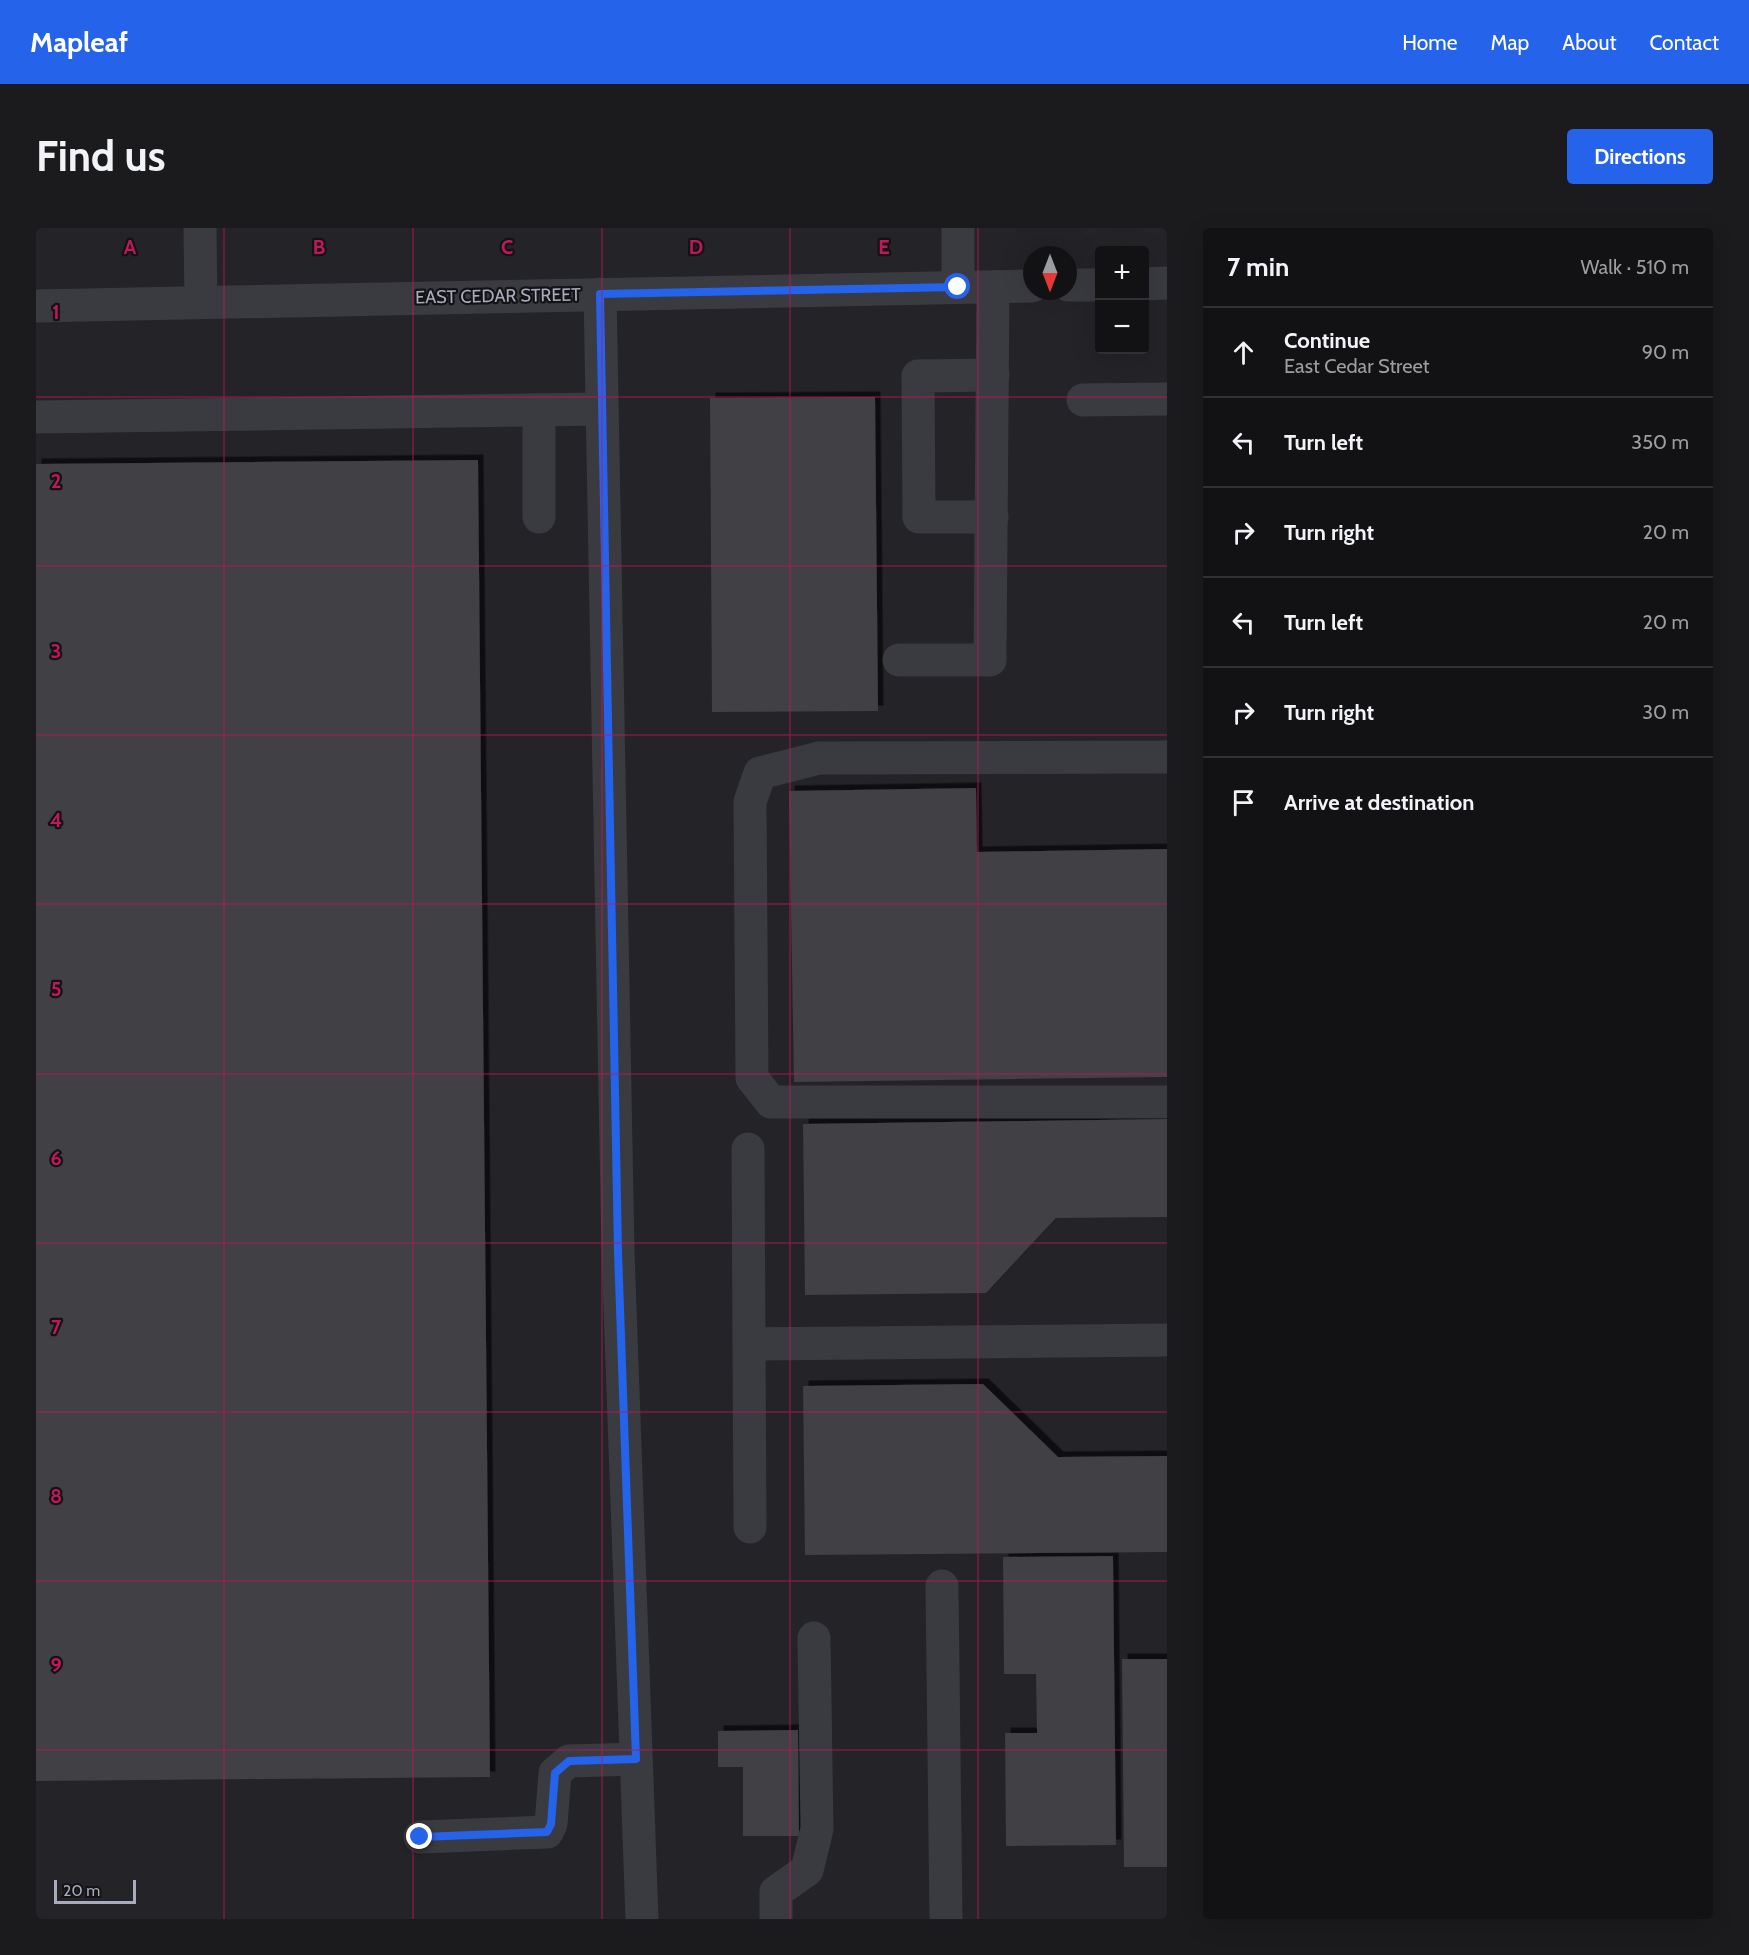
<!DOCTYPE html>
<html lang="en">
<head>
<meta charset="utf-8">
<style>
	:root { --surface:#121114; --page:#1b1a1d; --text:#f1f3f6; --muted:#9c9da0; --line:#313134; --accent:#2563eb }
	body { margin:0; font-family:Cabin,sans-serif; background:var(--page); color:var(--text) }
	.controls { position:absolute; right:18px; top:18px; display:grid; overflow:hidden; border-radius:6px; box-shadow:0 6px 24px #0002 }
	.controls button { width:54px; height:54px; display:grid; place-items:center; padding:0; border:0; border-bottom:2px solid var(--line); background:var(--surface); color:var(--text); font:30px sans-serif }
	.compass { position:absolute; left:987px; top:18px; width:54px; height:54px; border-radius:50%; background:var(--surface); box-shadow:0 6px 24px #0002; rotate:180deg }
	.scale { position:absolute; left:18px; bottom:15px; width:82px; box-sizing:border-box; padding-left:6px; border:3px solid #a8abbb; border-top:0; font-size:16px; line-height:21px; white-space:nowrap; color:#a8abbb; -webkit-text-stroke:4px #131215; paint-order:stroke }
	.stop { position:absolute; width:18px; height:18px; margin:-14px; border:4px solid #2563eb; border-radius:50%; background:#fff }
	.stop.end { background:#2563eb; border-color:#fff; box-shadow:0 2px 6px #0008 }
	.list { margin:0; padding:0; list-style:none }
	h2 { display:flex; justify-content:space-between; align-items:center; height:78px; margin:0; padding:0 24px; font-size:26px }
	h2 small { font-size:20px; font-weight:400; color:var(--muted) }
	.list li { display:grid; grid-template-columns:39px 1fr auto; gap:18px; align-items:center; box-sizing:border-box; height:90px; padding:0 24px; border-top:2px solid var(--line) }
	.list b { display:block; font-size:22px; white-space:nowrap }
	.list p { margin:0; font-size:20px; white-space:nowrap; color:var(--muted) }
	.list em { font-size:20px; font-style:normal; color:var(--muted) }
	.icon { flex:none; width:33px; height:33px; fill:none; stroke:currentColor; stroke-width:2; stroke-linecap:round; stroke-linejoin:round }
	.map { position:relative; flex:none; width:1131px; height:1691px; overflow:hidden; border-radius:6px }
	header { display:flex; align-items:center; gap:36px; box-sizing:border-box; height:84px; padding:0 30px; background:var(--accent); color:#fff }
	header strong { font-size:28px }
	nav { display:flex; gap:33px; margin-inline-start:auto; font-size:21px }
	.intro { display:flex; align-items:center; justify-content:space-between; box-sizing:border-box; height:144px; padding:0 36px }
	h1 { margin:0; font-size:42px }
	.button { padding:15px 27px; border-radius:6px; background:var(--accent); color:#fff; font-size:21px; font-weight:700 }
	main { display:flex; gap:36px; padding:0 36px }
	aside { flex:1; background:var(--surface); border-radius:6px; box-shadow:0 6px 24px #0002 }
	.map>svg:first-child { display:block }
</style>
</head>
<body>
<header>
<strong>Mapleaf</strong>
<nav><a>Home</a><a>Map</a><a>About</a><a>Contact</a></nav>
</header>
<div class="intro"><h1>Find us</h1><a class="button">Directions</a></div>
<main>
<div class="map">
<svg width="1131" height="1691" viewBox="0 0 1131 1691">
	<defs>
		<filter id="shadow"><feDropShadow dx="5.5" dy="-5.5" stdDeviation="0" flood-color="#0009"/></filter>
	</defs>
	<rect width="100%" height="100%" fill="#18171a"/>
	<path fill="#242327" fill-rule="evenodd" d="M 0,0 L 1131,0 L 1131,1691 L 0,1691 ZM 1064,22 L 1108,22 L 1108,122 L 1064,122 ZM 996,27 L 1032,27 L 1032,63 L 996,63 Z"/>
	<g fill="#3f3f45" filter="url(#shadow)">
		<polygon points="839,169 842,483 676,484 674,170"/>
		<polygon points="442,232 454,1549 0,1553 0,236"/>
		<polygon points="940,560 941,624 1131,621 1131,849 758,854 753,563"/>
		<polygon points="1131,891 1131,989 1020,990 950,1065 769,1067 767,896"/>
		<polygon points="947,1156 1022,1229 1131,1228 1131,1324 769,1327 767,1158"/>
		<polygon points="1077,1328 1080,1617 970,1618 969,1505 1001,1505 1000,1446 968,1446 967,1329"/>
		<polygon points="1086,1431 1131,1431 1131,1639 1088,1639"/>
		<polygon points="762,1502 763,1608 707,1608 707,1539 682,1539 682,1503"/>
	</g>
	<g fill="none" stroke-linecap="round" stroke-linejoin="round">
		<g stroke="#3a3a41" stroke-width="33">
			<polyline points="164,0 165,74"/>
			<polyline points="922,0 922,59"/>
			<polyline points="1108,56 1131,55"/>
			<polyline points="1032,57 1064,57"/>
			<polyline points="564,66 582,1024 606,1691"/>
			<polyline points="0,78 996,58"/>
			<polyline points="1047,172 1131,171"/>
			<polyline points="0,189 566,181"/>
			<polyline points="503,289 503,182"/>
			<polyline points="956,289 883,289 882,148 957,147"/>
			<polyline points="863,432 954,432 957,59"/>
			<polyline points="1131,529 783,530 724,545 714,574 716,850 735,874 1131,874"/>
			<polyline points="712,921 713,1116 1131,1112"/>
			<polyline points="713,1116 714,1299"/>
			<polyline points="906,1358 910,1691"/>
			<polyline points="384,1609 511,1604 515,1596 519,1545 533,1533 600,1531"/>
			<polyline points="740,1691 740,1664 771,1642 781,1601 778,1410"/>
		</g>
	</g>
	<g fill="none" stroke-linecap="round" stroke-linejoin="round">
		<polyline stroke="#2563eb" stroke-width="8" points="384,1609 511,1604 515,1596 519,1545 533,1533 600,1531 582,1024 564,66 922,59"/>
	</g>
	<path fill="none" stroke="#c2185b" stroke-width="1.5" stroke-opacity="0.55" d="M 188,0 L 188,1691M 377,0 L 377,1691M 566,0 L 566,1691M 754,0 L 754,1691M 942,0 L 942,1691M 0,169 L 1131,169M 0,338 L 1131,338M 0,507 L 1131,507M 0,676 L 1131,676M 0,846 L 1131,846M 0,1015 L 1131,1015M 0,1184 L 1131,1184M 0,1353 L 1131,1353M 0,1522 L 1131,1522"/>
	<g text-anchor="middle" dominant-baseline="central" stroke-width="4.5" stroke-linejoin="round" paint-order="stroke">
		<g font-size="18" fill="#a8abbb" stroke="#131215">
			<text transform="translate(462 68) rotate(-1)">EAST CEDAR STREET</text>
		</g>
	</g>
	<g font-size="20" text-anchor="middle" font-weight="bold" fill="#c2185b" stroke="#131215" stroke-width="4.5" stroke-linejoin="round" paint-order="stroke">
		<text x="94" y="26">A</text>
		<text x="283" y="26">B</text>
		<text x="471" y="26">C</text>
		<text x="660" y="26">D</text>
		<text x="848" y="26">E</text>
		<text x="20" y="91">1</text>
		<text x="20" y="260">2</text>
		<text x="20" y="430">3</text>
		<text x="20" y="599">4</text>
		<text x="20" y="768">5</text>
		<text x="20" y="937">6</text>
		<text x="20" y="1106">7</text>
		<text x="20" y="1275">8</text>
		<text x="20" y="1444">9</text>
	</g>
</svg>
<div class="controls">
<button>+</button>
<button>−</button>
</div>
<svg class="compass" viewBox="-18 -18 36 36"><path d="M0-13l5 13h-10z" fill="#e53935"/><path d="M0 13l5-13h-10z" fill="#9c9da0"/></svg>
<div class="scale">20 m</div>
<div class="stop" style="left:922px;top:59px"></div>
<div class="stop end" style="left:384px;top:1609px"></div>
</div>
<aside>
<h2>7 min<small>Walk · 510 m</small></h2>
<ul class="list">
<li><svg class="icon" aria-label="ahead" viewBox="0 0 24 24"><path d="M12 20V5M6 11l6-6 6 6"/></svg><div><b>Continue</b><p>East Cedar Street</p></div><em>90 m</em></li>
<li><svg class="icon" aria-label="left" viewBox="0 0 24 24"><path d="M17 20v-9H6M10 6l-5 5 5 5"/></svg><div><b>Turn left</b></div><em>350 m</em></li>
<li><svg class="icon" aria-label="right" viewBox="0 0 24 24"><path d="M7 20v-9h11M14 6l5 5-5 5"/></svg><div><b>Turn right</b></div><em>20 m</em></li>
<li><svg class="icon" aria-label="left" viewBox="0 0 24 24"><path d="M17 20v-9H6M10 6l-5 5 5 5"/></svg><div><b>Turn left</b></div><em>20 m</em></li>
<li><svg class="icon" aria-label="right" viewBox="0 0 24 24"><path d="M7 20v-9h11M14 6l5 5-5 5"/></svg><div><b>Turn right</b></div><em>30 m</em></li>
<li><svg class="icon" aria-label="arrive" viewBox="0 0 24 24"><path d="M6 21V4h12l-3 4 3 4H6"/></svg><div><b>Arrive at destination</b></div></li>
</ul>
</aside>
</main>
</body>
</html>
